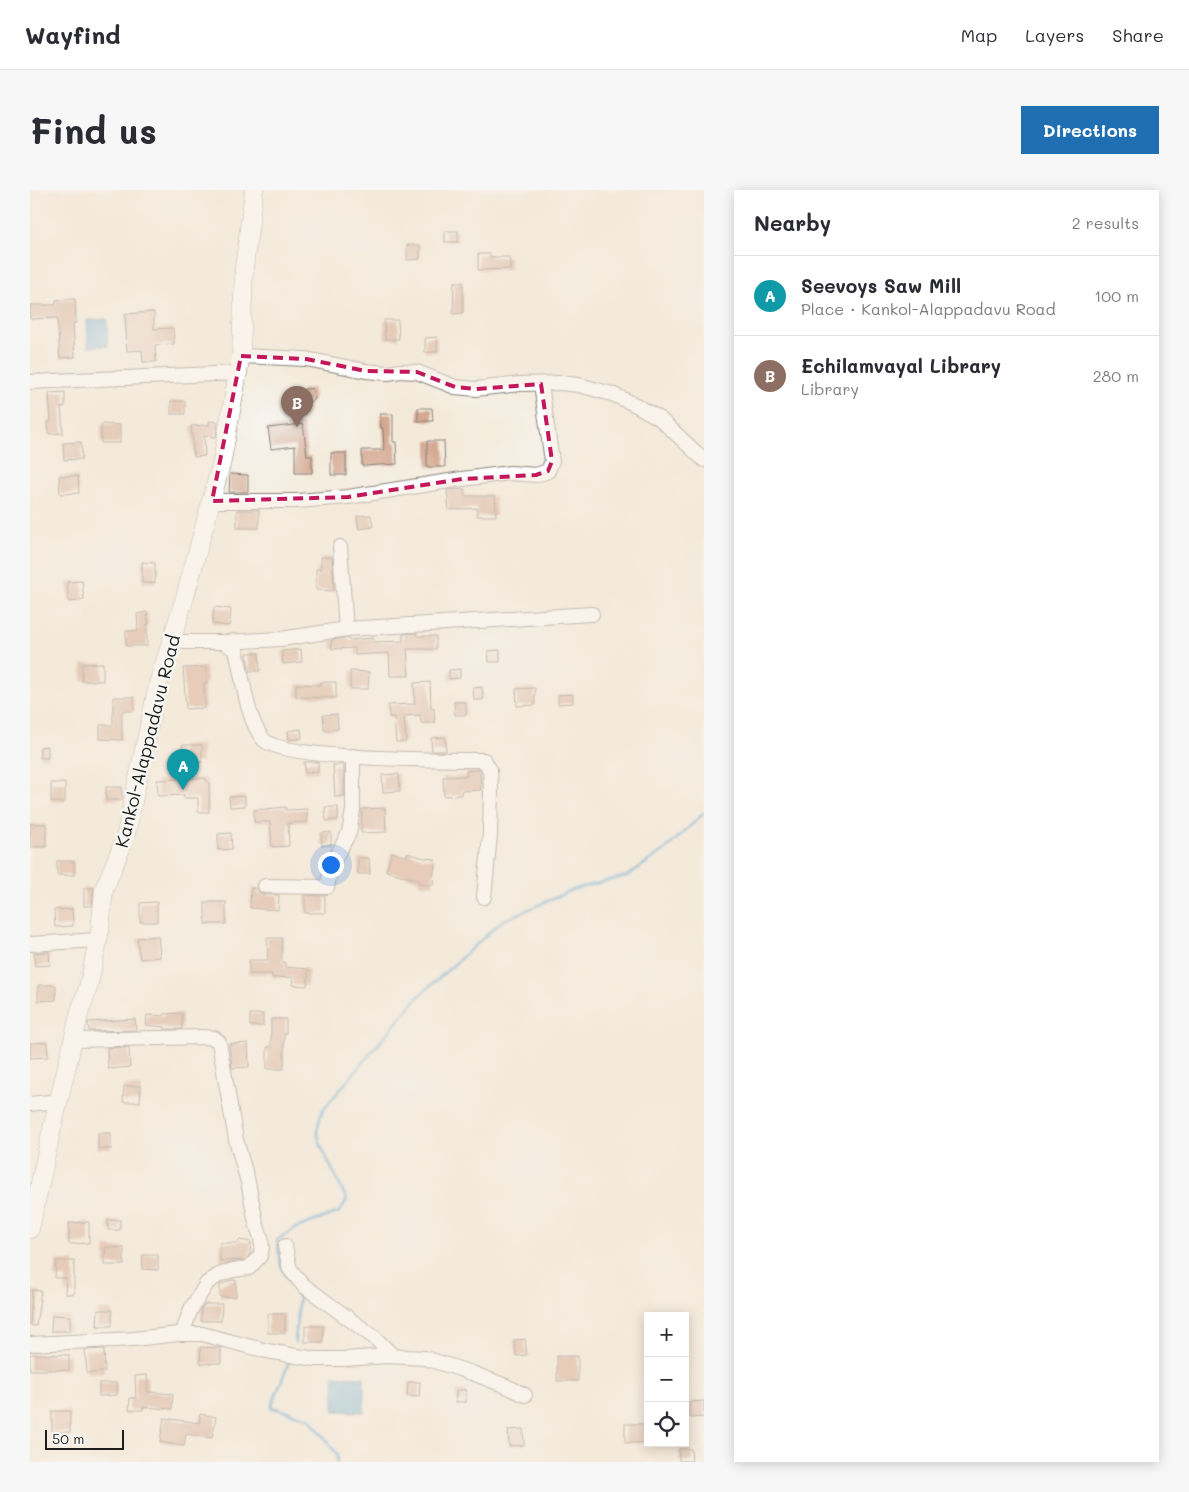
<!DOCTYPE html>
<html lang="en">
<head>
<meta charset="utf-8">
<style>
	:root { --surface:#fff; --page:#f7f7f7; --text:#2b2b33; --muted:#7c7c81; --line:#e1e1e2; --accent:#1f6fb2 }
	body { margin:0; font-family:Mali,sans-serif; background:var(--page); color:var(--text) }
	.controls { position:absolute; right:15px; bottom:15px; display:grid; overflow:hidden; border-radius:0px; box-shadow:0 2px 12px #0003 }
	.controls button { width:45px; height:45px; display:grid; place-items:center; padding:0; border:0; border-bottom:1px solid var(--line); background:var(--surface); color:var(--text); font:25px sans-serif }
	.scale { position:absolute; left:15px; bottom:12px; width:79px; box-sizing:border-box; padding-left:5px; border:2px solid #1c1c1c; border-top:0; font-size:14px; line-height:18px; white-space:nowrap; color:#1c1c1c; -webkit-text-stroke:4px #f6f6f2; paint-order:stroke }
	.you { position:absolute; left:300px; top:674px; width:18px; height:18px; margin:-12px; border:4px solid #fff; border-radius:50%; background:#1a73e8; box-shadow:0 0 0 8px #1a73e833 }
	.badge { display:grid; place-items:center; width:32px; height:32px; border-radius:50%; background:var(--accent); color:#fff; font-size:16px; font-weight:700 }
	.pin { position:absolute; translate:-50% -41px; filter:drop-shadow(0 1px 2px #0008) }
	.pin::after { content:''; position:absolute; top:26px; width:18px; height:15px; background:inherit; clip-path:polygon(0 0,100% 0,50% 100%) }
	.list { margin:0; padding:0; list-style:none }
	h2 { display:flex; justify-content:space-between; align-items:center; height:65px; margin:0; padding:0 20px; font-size:21px }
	h2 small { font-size:16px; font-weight:400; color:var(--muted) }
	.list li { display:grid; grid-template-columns:32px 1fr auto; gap:15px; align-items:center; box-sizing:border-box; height:80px; padding:0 20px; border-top:1px solid var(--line) }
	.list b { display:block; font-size:19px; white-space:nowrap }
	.list p { margin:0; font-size:16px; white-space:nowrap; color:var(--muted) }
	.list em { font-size:16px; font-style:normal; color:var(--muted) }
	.icon { flex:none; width:28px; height:28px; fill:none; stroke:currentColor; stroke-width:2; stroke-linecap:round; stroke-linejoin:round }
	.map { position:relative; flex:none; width:674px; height:1272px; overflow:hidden; border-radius:0px }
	header { display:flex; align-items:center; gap:30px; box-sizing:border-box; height:70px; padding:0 25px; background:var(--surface); border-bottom:1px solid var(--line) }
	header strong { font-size:24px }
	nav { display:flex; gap:28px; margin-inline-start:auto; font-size:18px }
	.intro { display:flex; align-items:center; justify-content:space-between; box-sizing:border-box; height:120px; padding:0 30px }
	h1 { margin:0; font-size:35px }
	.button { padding:12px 22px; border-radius:0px; background:var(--accent); color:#fff; font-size:18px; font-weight:700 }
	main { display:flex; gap:30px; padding:0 30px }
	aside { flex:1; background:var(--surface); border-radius:0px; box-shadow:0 2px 12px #0003 }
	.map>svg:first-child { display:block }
</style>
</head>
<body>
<header>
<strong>Wayfind</strong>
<nav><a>Map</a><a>Layers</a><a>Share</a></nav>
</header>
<div class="intro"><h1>Find us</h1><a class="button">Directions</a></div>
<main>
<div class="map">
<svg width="674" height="1272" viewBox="0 0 674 1272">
	<rect width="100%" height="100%" fill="#f6f6f2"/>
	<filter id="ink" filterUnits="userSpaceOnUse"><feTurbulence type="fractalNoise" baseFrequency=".02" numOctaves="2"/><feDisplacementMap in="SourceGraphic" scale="10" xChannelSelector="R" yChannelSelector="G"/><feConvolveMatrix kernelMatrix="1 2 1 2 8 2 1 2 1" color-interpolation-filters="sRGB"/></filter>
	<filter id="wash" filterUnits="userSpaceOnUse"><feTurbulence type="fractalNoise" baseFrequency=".0096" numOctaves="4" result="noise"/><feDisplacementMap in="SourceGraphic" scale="20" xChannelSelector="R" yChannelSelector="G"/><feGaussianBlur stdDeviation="1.12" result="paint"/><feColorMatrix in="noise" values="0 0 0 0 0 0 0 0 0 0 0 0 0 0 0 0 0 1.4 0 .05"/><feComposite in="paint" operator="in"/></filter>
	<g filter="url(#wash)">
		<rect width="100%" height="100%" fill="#f4eada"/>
		<g fill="#5aa5d2" stroke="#3b6077">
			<polygon points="77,129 78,156 58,157 57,130"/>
			<polygon points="304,1186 334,1187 334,1222 304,1221"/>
		</g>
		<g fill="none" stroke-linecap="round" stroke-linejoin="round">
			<g stroke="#5aa5d2" stroke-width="3">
				<polyline points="265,1152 269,1108 251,1076 247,1050 266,1038 309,1022 317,1010 291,956 287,941 292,921 388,807 472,731 545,699 597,686 636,659 674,623"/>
				<polyline points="259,1172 241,1217 279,1228 307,1264 307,1272"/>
			</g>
		</g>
		<g id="blocks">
			<g fill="#d5a891">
				<rect x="415" y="41" width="13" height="11"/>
				<polygon points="377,55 390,55 390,69 377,70"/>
				<polygon points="448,64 460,64 460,67 480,67 480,79 448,80"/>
				<polygon points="424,92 433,92 433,123 423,124"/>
				<polygon points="45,109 46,133 43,133 45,167 30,168 27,128 0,129 0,115 26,115 26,110"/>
				<polygon points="124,122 124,139 143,138 144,154 125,155 126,172 113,172 112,160 97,161 95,124"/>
				<polygon points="354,130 368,130 369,149 355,149"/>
				<polygon points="407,147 407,162 395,162 395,148"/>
				<polygon points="282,198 285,210 274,213 271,200"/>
				<polygon points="35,202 35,217 31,217 33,243 19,244 18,232 21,232 19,203"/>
				<rect x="141" y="211" width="14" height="13"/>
				<polygon points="388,218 402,218 403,231 388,231"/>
				<polygon points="350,224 363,224 363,252 366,252 367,274 332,276 332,260 354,260 353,238 351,238"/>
				<polygon points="179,231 188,232 186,247 174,246 175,266 164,267 161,236 179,235"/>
				<polygon points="71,234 90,235 90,253 71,253"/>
				<polygon points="273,234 277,266 282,266 282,283 265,283 265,256 241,259 238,238"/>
				<polygon points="397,251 414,251 415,277 397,277"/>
				<polygon points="51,252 52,269 34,270 33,253"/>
				<rect x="301" y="263" width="15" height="22"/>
				<polygon points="200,284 218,285 218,302 199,302"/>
				<polygon points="29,286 48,286 49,303 30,304"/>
				<polygon points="434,299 435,306 465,306 466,326 447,326 447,318 419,320 417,300"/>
				<rect x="207" y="320" width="22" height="18"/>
				<polygon points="341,325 343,337 329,339 327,326"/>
				<polygon points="291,367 302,367 304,401 286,400 286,379 291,379"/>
				<polygon points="112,372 125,373 125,393 112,393"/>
				<polygon points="52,391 54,410 39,412 37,392"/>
				<polygon points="184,417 201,419 199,436 182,434"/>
				<polygon points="117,422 119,434 117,434 117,456 96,456 96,441 108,441 107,424"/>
				<polygon points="386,443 387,446 406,446 406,459 377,459 379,486 360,486 359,463 325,465 325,458 302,459 301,450 319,448 319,450 343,448 344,452 373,451 373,444"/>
				<polygon points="271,459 272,472 253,474 252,461"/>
				<polygon points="470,460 470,472 459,472 458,461"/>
				<polygon points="217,463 229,463 230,481 219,481"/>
				<polygon points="73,473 73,491 52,491 52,474"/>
				<polygon points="176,477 177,493 174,493 175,518 156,519 153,478"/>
				<polygon points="430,479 430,488 419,489 419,480"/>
				<polygon points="320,481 339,482 338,499 320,499"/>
				<polygon points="290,492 306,492 306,508 266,507 266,494 290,495"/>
				<polygon points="400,492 401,518 404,518 405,533 391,533 390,525 374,526 376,552 366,552 364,527 359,527 358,515 385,514 384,493"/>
				<polygon points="452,497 453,510 444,510 443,498"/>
				<polygon points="505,498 505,515 487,516 486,499"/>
				<polygon points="543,504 543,513 528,514 528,505"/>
				<polygon points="83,507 104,507 104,521 92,521 92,550 70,549 70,535 83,535"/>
				<polygon points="424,512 436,512 436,525 425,525"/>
				<polygon points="307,524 308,539 294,540 293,525"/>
				<polygon points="271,539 272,548 259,550 258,541"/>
				<polygon points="415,547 416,561 402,561 401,548"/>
				<rect x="152" y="555" width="20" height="17"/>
				<polygon points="18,556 18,568 10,568 10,557"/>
				<polygon points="274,572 288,572 288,582 275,583"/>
				<polygon points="303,575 314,575 314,606 305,607"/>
				<polygon points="450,580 451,600 431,601 431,605 414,606 413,587 437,586 436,581"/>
				<polygon points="369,584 370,601 353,602 352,585"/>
				<polygon points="175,588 179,594 179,622 168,622 168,608 154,608 154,605 128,606 127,590"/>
				<rect x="21" y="593" width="14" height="19"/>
				<rect x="76" y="597" width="16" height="13"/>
				<polygon points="215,606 215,616 200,617 199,607"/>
				<polygon points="256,617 256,620 277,619 277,632 258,633 259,656 242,657 240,632 224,632 224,620"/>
				<polygon points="295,617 308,617 308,630 296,631"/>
				<polygon points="355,618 356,642 331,643 332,619"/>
				<rect x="0" y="634" width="16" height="23"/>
				<polygon points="301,642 301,655 292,656 291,643"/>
				<polygon points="201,643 202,659 188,660 188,644"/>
				<polygon points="362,662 376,667 377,663 394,668 405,669 403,695 389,694 389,690 356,681"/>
				<polygon points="328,668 339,668 340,684 328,684"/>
				<rect x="27" y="671" width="17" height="14"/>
				<polygon points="54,698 64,698 62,716 54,716"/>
				<polygon points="221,698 227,698 230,703 234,705 249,705 248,720 220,718"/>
				<polygon points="275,705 295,706 295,723 275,723"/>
				<polygon points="127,712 127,732 110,732 110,713"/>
				<rect x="175" y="712" width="21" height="22"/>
				<polygon points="42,719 43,736 25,737 24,720"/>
				<polygon points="128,746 130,767 110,769 107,748"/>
				<polygon points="237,748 252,748 252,772 255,772 255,777 279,779 277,796 262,795 263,787 242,788 242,784 219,784 219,770 238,770"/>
				<polygon points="19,762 20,775 5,776 4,763"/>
				<polygon points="8,795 26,795 26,810 8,811"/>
				<polygon points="152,823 152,839 135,839 135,837 116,835 117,825 134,826 134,824"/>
				<rect x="220" y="824" width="13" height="12"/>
				<polygon points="105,829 106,840 59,841 58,832"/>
				<polygon points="241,829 256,829 256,844 254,844 254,879 237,879 237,857 241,857"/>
				<polygon points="17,852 18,867 0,868 0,853"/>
				<polygon points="218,853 219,877 202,878 199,854"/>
				<polygon points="99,857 100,877 78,879 77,858"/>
				<polygon points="94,896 111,896 110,912 93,912"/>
				<rect x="68" y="943" width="13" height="16"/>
				<rect x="78" y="1030" width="12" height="10"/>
				<polygon points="59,1032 59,1053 39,1054 39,1033"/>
				<polygon points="209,1050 221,1052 220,1064 215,1070 190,1071 190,1053 208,1053"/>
				<polygon points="75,1057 94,1058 94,1075 75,1075"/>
				<polygon points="113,1065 128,1065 128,1080 112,1079"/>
				<polygon points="26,1071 44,1071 44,1104 35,1104 36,1088 25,1088"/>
				<polygon points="202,1090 206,1090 206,1107 190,1107 190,1095"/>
				<polygon points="2,1100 11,1101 6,1136 0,1135"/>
				<polygon points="175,1114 192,1114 191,1131 171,1131 171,1119"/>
				<polygon points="68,1120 82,1120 82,1136 67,1136"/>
				<rect x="238" y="1124" width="17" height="19"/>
				<polygon points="22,1125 40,1126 40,1141 21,1141"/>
				<rect x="275" y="1136" width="18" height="16"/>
				<polygon points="495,1149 497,1165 486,1166 484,1150"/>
				<polygon points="170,1157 191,1158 191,1173 171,1174"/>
				<polygon points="74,1159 75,1182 57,1183 55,1160"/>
				<polygon points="0,1164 39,1165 39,1180 0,1180"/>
				<rect x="527" y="1166" width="21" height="25"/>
				<polygon points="117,1185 118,1202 143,1204 142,1219 113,1217 113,1220 99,1220 100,1208 106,1208 105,1186"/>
				<polygon points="378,1192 390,1192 389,1207 377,1206"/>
				<polygon points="69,1193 87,1193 87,1205 69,1206"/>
				<rect x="426" y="1200" width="10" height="12"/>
				<polygon points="674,1211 674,1227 660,1228 659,1212"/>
				<rect x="22" y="1221" width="18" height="21"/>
				<polygon points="170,1224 186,1227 182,1248 156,1244 154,1256 130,1252 134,1228 169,1233"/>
				<rect x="595" y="1234" width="20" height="19"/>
				<polygon points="493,1239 494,1255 479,1256 478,1240"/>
				<polygon points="649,1259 661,1259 662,1271 649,1271"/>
			</g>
		</g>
	</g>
	<g filter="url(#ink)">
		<use href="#blocks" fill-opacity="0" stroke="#88837b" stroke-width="1"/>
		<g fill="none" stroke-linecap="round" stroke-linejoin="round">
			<defs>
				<g id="minor">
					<polyline points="211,166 276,169 336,181 358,183 370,181 387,182 425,197 446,199 490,194 531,193 549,195 582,204 604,214 629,228 674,270"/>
					<polyline points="0,192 208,183"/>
					<polyline points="182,311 267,311 318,307 432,289 480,283 506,285 518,281 522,271 511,194"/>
					<polyline points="310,357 316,439"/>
					<path d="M 141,452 L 193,452 L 206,460 C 213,486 216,530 234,550 C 252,570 420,570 454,570 L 460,580 L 461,601 L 460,645 L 454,707"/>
					<polyline points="193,452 251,449 316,439 562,424"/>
					<polyline points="235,696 297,697 302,674 319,643 323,620 323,566"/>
					<polyline points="0,754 68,750"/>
					<polyline points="44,850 172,847 184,848 189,852 206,950 218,992 226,1033 231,1048 232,1058 230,1066 219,1078 203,1080 189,1085 177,1093 161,1119 152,1144"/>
					<polyline points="0,914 28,911"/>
					<polyline points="255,1056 260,1079 273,1095 345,1148 363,1166"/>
					<polyline points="0,1154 104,1149 148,1144 172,1144 237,1161 285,1169 315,1169 357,1166 395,1168 442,1183 476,1196 495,1205"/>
				</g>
				<polyline id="major" points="0,1039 21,943 50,821 58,798 70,741 74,699 95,649 128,494 155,407 192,271 211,166 214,78 224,0"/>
			</defs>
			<use href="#minor" stroke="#88837b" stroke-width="16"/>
			<use href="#major" stroke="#88837b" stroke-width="19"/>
			<use href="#minor" stroke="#fff" stroke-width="14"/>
			<use href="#major" stroke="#fff" stroke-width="18"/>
		</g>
	</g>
	<path d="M0 0H674V1272H0ZM 211,166 L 276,169 L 336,181 L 387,182 L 425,197 L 446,199 L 511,194 L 522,271 L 518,281 L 506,285 L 432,289 L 318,307 L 182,311 Z" fill="#f4eada" fill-opacity=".55" fill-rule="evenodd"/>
	<path fill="none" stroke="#c2185b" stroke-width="4" stroke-dasharray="10 6" stroke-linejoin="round" d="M 211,166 L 276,169 L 336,181 L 387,182 L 425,197 L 446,199 L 511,194 L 522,271 L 518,281 L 506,285 L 432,289 L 318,307 L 182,311 Z"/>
	<g text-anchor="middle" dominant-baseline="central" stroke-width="5" stroke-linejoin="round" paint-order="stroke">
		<g font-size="18" fill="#1c1c1c" stroke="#f6f6f2">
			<text transform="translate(117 551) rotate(-76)">Kankol-Alappadavu Road</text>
		</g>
	</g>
</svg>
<div class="controls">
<button>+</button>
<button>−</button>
<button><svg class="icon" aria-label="locate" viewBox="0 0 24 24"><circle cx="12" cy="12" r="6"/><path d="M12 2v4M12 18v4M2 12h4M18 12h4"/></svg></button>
</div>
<div class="scale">50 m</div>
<div class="you"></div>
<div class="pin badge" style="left:153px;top:600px;background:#0f9aa8">A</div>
<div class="pin badge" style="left:267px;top:237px;background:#8d6e63">B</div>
</div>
<aside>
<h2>Nearby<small>2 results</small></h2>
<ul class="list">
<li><span class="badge" style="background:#0f9aa8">A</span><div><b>Seevoys Saw Mill</b><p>Place · Kankol-Alappadavu Road</p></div><em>100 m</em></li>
<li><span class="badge" style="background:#8d6e63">B</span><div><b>Echilamvayal Library</b><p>Library</p></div><em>280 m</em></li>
</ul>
</aside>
</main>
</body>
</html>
